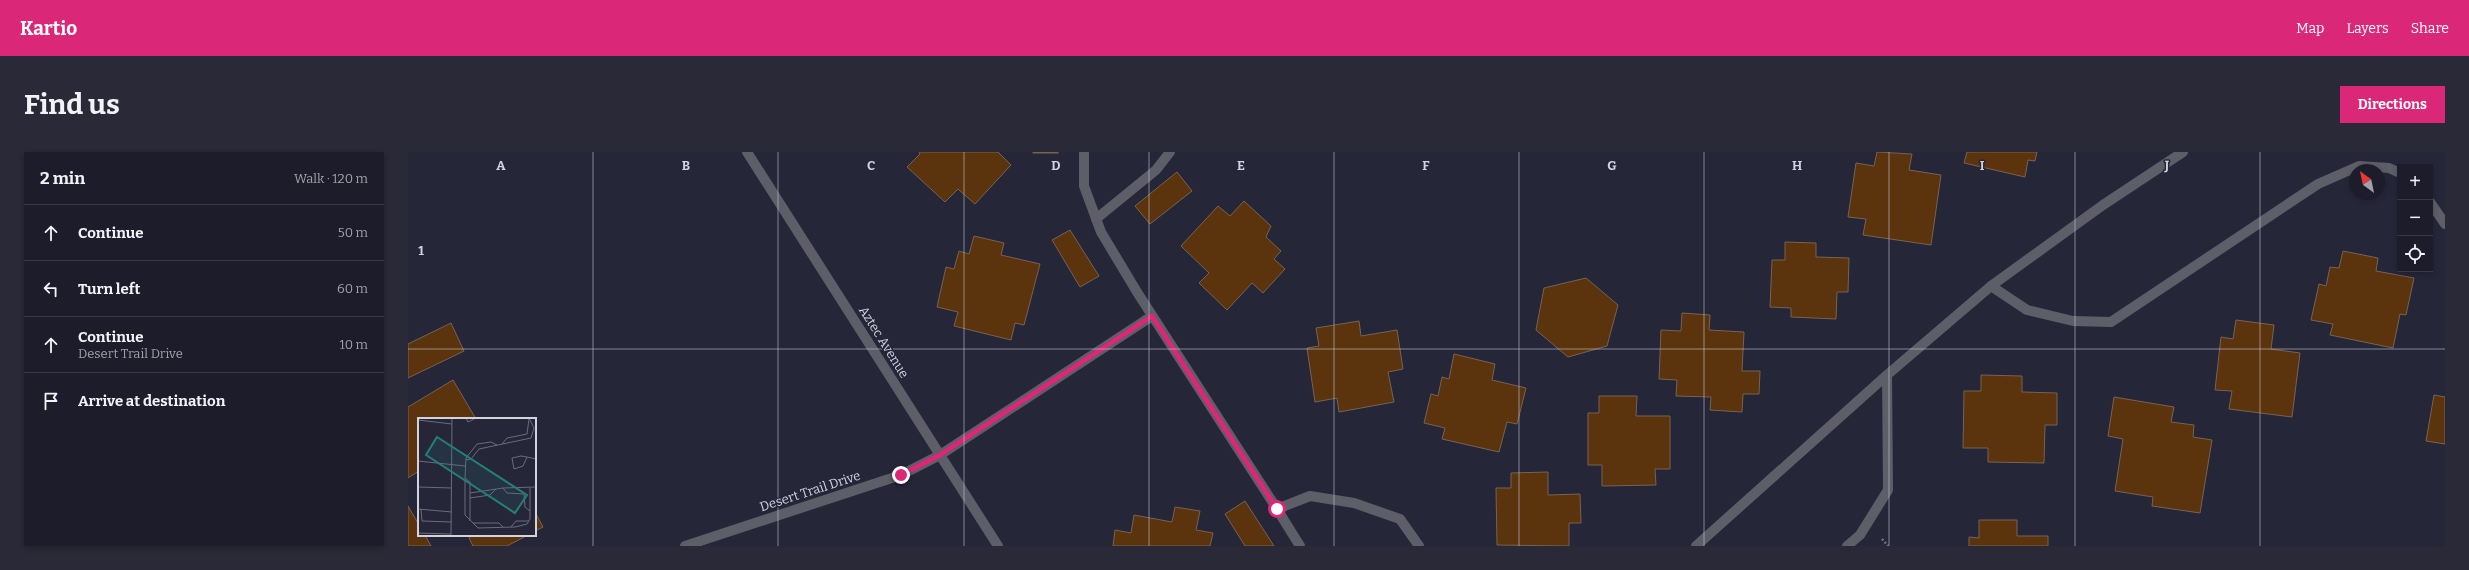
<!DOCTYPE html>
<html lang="en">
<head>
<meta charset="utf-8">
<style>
	:root { --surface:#1c1c2b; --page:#292937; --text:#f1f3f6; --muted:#a0a1a9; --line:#3a3a47; --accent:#db2777 }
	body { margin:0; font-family:Bitter,serif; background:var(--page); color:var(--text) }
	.controls { position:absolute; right:12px; top:12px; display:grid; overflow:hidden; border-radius:0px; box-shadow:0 2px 6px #0003 }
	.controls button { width:36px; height:36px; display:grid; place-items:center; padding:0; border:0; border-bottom:1px solid var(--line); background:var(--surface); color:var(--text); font:20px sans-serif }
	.compass { position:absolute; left:1941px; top:12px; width:36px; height:36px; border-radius:50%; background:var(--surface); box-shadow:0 2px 6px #0003; rotate:327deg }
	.stop { position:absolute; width:12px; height:12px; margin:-9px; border:3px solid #db2777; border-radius:50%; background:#fff }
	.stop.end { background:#db2777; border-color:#fff; box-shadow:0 1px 4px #0008 }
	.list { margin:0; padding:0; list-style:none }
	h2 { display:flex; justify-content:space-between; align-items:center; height:52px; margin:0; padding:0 16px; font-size:17px }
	h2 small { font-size:13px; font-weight:400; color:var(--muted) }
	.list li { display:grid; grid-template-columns:26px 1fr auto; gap:12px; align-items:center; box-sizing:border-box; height:56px; padding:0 16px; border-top:1px solid var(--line) }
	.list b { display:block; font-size:15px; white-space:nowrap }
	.list p { margin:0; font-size:13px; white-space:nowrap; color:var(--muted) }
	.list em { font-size:13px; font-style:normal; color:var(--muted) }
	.icon { flex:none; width:22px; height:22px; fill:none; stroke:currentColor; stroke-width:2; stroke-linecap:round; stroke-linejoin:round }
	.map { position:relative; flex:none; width:2037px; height:394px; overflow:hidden; border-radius:0px }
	header { display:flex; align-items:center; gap:24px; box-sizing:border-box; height:56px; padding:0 20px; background:var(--accent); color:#fff }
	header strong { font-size:19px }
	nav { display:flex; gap:22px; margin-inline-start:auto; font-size:14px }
	.intro { display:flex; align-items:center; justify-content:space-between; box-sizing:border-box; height:96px; padding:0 24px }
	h1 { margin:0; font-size:28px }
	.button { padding:10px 18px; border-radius:0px; background:var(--accent); color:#fff; font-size:14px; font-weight:700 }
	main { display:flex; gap:24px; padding:0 24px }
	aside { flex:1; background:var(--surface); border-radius:0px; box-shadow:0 2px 6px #0003 }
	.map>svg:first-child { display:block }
</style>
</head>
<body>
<header>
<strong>Kartio</strong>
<nav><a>Map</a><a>Layers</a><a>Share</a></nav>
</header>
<div class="intro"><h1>Find us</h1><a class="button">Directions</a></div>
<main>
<aside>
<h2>2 min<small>Walk · 120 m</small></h2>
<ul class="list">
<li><svg class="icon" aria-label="ahead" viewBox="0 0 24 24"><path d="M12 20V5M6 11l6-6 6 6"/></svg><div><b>Continue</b></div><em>50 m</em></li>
<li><svg class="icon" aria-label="left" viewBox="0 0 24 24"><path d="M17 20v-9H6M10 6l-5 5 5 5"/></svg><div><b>Turn left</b></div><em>60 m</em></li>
<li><svg class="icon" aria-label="ahead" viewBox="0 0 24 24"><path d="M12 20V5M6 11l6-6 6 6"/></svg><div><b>Continue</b><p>Desert Trail Drive</p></div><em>10 m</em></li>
<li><svg class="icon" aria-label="arrive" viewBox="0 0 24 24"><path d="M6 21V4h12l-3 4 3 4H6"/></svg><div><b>Arrive at destination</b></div></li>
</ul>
</aside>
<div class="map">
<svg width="2037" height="394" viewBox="0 0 2037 394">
	<rect width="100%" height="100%" fill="#262639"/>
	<g fill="#5b330d" stroke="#766353">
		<polygon points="511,0 590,0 603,13 567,52 550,37 537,50 499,15 512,2"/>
		<rect x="625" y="0" width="25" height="1"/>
		<polygon points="1469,0 1504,2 1501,18 1533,23 1523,93 1455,83 1458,67 1440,65 1448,11 1466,14"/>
		<polygon points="1559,0 1629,0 1627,9 1620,8 1617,25 1556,11"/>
		<polygon points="769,20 784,39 742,72 727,54"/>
		<polygon points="836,49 863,74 858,85 873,99 866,107 877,117 855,141 844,131 819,158 791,131 801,121 773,94 810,54 822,64"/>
		<polygon points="662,78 691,124 672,135 644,88"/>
		<polygon points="566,84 596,91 593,103 632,112 616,173 607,171 603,188 546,174 550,160 529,155 538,115 546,117 551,99 561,102"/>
		<polygon points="1377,90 1408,91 1408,105 1441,106 1440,140 1429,140 1428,167 1383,165 1383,156 1362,155 1364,108 1377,108"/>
		<polygon points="1935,99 1970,106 1968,119 2006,126 1998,163 1992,162 1985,196 1922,183 1925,172 1903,168 1911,132 1918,134 1922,115 1931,116"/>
		<polygon points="1178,126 1210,153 1199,194 1160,205 1128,178 1136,136"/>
		<polygon points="1274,161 1302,163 1301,178 1336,180 1334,219 1352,219 1351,242 1335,242 1334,260 1302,258 1303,245 1268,244 1269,228 1251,227 1253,178 1273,179"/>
		<polygon points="1828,168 1866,173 1863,197 1892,201 1884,265 1821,257 1824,239 1807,238 1813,185 1825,187"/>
		<polygon points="951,169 953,184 989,178 995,217 980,220 986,250 931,260 929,246 907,250 899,196 911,194 908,176"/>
		<polygon points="43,171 56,199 0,226 0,192"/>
		<polygon points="1046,202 1087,212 1084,228 1118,236 1109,272 1099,270 1091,300 1034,287 1037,276 1016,271 1023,242 1030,244 1034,225 1041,227"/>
		<polygon points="1573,223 1614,224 1614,240 1649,241 1649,273 1637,273 1636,311 1580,310 1580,296 1555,296 1556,239 1573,239"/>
		<polygon points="45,228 68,267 11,267 11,319 0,326 0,255"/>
		<polygon points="2026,243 2037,245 2037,292 2018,289"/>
		<polygon points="1191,244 1229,244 1228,264 1262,264 1262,317 1247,317 1248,333 1194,334 1194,313 1180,313 1180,261 1191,261"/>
		<polygon points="1706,245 1766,255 1763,270 1786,273 1785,285 1804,288 1792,361 1744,354 1745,345 1707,339 1715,287 1700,284"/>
		<polygon points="1140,320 1140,343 1172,342 1173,371 1161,371 1161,394 1089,393 1088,336 1103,336 1103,321"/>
		<polygon points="837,349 866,394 837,394 817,362"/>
		<polygon points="0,354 11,373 11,383 17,383 23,394 0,394"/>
		<polygon points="767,355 792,359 788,378 805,381 802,394 705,394 707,378 723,381 726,363 764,370"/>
		<polygon points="127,360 135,375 127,379"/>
		<polygon points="1571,368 1609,368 1609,384 1640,384 1640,394 1561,394 1561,385 1571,386"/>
		<polygon points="65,383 120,383 99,394 65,394 61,386"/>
	</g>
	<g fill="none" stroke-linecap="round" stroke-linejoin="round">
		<polyline stroke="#717282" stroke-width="2.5" stroke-dasharray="2 2" stroke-linecap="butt" points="1474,387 1480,394"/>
		<g stroke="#5d5e67" stroke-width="10">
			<polyline points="339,0 590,394"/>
			<polyline points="676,0 676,34 693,80 729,140 869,357 902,344 946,351 992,367 1011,394"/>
			<polyline points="2022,50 2037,72"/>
			<polyline points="688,67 748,18 762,0"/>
			<polyline points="1583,134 1619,158 1665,169 1703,170 1910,32 1951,14 1981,16 1992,21"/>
			<polyline points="869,357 892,394"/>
			<polyline points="277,394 493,323 532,303 744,164"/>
			<polyline points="1288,394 1479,223 1583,134 1695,53 1775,0"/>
			<polyline points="1439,394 1452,383 1480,338 1479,223"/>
		</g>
	</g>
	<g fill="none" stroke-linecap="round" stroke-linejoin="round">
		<polyline stroke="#db2777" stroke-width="5" points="493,323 532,303 744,164 869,357"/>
	</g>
	<path fill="none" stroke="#d2d3df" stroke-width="1" stroke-opacity="0.55" d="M 185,0 L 185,394M 370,0 L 370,394M 556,0 L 556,394M 741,0 L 741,394M 926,0 L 926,394M 1111,0 L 1111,394M 1296,0 L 1296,394M 1481,0 L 1481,394M 1667,0 L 1667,394M 1852,0 L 1852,394M 0,197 L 2037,197"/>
	<g text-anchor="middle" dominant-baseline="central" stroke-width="3" stroke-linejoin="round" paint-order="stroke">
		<g font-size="13" fill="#d2d3df" stroke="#262639">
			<text transform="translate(476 190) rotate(58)">Aztec Avenue</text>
			<text transform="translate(402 339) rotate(-18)">Desert Trail Drive</text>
		</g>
	</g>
	<g transform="translate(10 266)">
		<rect width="118" height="118" fill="#262639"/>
		<path fill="none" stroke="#6b6b7b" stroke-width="1" d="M 48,0 L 50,4 L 58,0M 0,2 L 34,6M 84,26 L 89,20 L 109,16 L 111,1M 109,39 L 105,48 L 96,51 L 94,40 L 103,38 L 109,39 L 118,41M 48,42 L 53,41 L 61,31 L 113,20 L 116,10 L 111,0M 0,43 L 47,48M 47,60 L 47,97 L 60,110 L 97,109 L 109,106 L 112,101 L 112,70M 0,69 L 34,70M 85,70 L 89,75 L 106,76 L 107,89 L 112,93M 52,75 L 85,70 L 118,69M 52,80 L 72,77 L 78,71M 0,91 L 34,94M 3,91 L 4,103 L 34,104M 52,103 L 52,64 L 47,60 L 48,40 L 59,26 L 73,24 L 79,27M 55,105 L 81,105 L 85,109M 93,109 L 98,103 L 111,103M 0,115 L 33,116M 33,118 L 34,0"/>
		<path fill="#227f79" fill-opacity="0.15" stroke="#227f79" stroke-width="2" d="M 19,19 L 109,77 L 97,95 L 8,37 Z"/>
		<rect width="118" height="118" fill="none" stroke="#d2d3df" stroke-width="2"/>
	</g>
	<g font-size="13" text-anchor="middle" font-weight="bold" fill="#d2d3df" stroke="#262639" stroke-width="3" stroke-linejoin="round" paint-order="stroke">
		<text x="93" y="18">A</text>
		<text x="278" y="18">B</text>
		<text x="463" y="18">C</text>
		<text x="648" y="18">D</text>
		<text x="833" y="18">E</text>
		<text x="1018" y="18">F</text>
		<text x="1204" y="18">G</text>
		<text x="1389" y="18">H</text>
		<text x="1574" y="18">I</text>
		<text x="1759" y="18">J</text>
		<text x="13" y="103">1</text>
	</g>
</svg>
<div class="controls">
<button>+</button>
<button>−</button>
<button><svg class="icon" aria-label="locate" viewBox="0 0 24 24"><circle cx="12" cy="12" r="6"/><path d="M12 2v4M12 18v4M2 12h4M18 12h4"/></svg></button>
</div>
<svg class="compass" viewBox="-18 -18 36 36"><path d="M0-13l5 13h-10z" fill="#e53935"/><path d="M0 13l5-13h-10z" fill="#a0a1a9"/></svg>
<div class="stop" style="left:869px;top:357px"></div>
<div class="stop end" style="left:493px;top:323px"></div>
</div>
</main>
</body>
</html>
